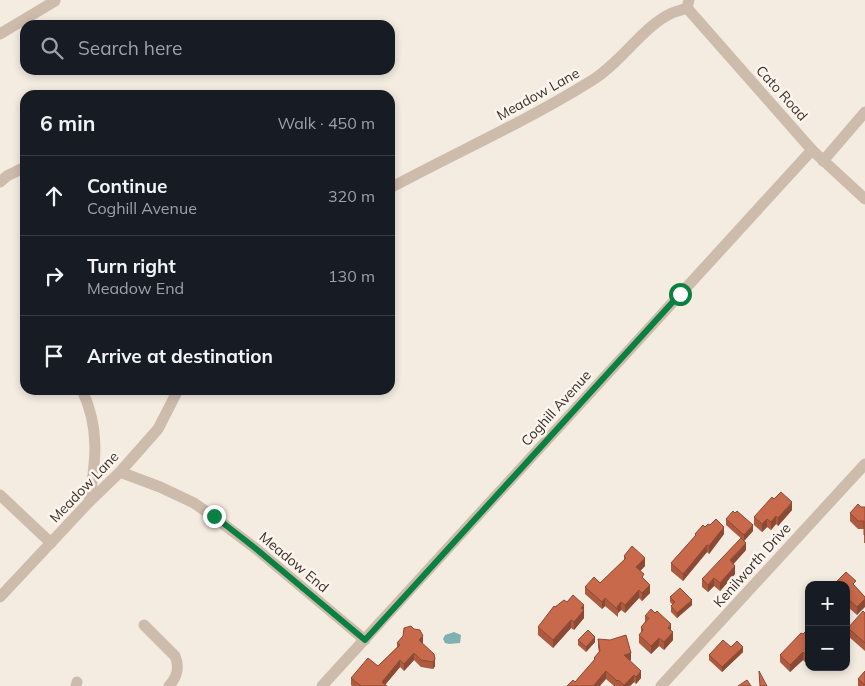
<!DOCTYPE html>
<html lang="en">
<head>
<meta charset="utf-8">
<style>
	:root { --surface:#171b24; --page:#242831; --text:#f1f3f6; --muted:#9ea1a6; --line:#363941 }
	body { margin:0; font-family:Mulish,sans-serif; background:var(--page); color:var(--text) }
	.controls { position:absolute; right:15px; bottom:15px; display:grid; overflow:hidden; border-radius:10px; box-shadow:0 2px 8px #0003 }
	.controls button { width:45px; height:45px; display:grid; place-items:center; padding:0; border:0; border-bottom:1px solid var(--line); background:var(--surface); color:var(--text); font:25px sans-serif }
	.stop { position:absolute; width:15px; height:15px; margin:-11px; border:4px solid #0b8043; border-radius:50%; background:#fff }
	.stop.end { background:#0b8043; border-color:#fff; box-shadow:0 1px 5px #0008 }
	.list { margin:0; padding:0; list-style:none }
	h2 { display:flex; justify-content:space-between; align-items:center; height:65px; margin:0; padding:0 20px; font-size:21px }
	h2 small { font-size:16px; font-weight:400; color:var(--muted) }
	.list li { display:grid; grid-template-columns:32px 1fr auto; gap:15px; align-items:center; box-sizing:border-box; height:80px; padding:0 20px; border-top:1px solid var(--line) }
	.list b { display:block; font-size:19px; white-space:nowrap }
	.list p { margin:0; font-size:16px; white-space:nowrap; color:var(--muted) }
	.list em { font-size:16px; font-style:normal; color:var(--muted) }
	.icon { flex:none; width:28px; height:28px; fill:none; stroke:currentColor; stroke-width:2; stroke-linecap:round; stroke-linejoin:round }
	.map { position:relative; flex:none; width:865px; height:686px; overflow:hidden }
	.search { position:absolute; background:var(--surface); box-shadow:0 2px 8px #0003; left:20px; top:20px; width:375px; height:55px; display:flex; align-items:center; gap:12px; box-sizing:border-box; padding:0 18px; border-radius:15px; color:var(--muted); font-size:19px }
	.panel { position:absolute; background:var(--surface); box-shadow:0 2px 8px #0003; left:20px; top:90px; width:375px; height:305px; border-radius:15px }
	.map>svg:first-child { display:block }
</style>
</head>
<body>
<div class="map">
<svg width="865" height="686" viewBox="0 0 865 686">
	<rect width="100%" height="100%" fill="#f4ebe1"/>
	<polygon fill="#7fb0b2" points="454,632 461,635 460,643 449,644 445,643 443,639 445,635"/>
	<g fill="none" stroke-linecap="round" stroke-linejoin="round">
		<g stroke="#cdbbac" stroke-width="11">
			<polyline points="689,0 687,8 812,150 865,199"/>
			<polyline points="0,34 55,1"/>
			<polyline points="823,161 865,112"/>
			<polyline points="0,182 7,176 25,167"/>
			<path d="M 390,188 C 457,152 527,121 591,81 C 621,63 643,26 672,13 C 677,11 682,10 687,8"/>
			<path d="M 82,390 C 100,428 96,461 89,502"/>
			<polyline points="120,472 160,487 194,503 214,517 255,548 365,640"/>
			<polyline points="0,495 51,543"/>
			<polyline points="0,597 89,502 120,472 158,429 178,390"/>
			<path d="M 144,625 L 175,656 C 180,668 177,677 169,686"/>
			<polyline points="76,686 77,682"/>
			<polyline points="322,686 812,150"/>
			<polyline points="661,686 865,464"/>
		</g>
	</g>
	<g fill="#ac5a40">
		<polygon points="861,507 865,507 865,543 864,543 864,529 858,529 850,521 850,513"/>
		<polygon points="792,510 778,526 776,524 771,530 767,527 762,532 754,525 754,517"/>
		<polygon points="726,519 753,531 744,541 726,525"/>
		<polygon points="705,527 724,534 709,554 707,552 683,581 671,571 671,563 695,536 695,534"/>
		<polygon points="746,550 733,564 735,574 720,591 714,586 708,592 702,587 702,579"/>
		<polygon points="624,556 645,566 640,571 650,593 642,601 639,598 625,613 621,610 618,613 618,617 605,606 602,609 585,594 585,587 600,583 624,560"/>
		<polygon points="846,585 856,587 865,597 857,615 849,608 846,612"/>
		<polygon points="670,597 692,605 677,618 671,612 671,606 673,605 670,602"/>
		<polygon points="567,602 584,613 584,618 574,630 571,628 553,648 538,635 538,627 555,607"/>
		<polygon points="865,613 865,651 848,636 848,628"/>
		<polygon points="645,616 671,631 673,640 664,650 659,646 651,654 639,643 639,635 641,633 641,627 645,622"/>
		<polygon points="809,628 809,658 805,662 803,660 790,672 780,662 780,655"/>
		<polygon points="403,636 423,643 422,644 434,654 435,666 433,669 421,667 414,660 404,671 400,667 385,685 387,686 352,686 351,685 351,678 378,666 397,647 397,643"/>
		<polygon points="598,639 631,660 630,661 641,678 636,684 634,682 630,686 614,686 606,679 567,686 575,682 594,661 594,658 599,652 598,647"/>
		<polygon points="578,640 595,642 586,652 578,645"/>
		<polygon points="731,647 743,652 722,672 709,660 709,655"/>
		<polygon points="865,671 865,686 858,686 858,679"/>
	</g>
	<g fill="#8c4a34">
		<polygon points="792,502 792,510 778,526 778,518"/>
		<polygon points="776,516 776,524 771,530 771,522"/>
		<polygon points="767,519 767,527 762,532 762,524"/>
		<polygon points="753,525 753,531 744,541 744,535"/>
		<polygon points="724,527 724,534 709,554 709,546"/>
		<polygon points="746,543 746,550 730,568 730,560"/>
		<polygon points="707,545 707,552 683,581 683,574"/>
		<polygon points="645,558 645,566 636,575 636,567"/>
		<polygon points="735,566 735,574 720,591 720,583"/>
		<polygon points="714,578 714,586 708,592 708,585"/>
		<polygon points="650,585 650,593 642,601 642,593"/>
		<polygon points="639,590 639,598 625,613 625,605"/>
		<polygon points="605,598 605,606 602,609 602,602"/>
		<polygon points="865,599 865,607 857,615 857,607"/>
		<polygon points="692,600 692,605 677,618 677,613"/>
		<polygon points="849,600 849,608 846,612 846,604"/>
		<polygon points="621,602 621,610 618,613 617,607"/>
		<polygon points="584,605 584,618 574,630 574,622 581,608"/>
		<polygon points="571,620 571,628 553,648 553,640"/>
		<polygon points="671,624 671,632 668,628"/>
		<polygon points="673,632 673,640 664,650 664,642"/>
		<polygon points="423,636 423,643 419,648 419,640"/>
		<polygon points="595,637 595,642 586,652 586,647"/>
		<polygon points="659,638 659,646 651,654 651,646"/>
		<polygon points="743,647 743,652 722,672 722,667"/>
		<polygon points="809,650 809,658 805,662 805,654"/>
		<polygon points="803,652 803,660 790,672 790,665"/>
		<polygon points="414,653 414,660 404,671 404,664"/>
		<polygon points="631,653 631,660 624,662 624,655"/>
		<polygon points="435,659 435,666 433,669 433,662"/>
		<polygon points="400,660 400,667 384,686 382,682"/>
		<polygon points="606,671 606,679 600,686 593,686"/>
		<polygon points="641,671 641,678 636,684 636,677"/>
		<polygon points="634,675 634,682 630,686 624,686 624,685"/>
	</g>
	<g fill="#c8694b" stroke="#8c4a34">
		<polygon points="781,492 792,502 778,518 776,516 771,522 767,519 762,524 754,517 772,497 774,499"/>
		<polygon points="858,504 861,507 865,507 865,535 864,535 864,521 858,521 850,513"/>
		<polygon points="733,511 735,513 737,511 753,525 744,535 726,519"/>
		<polygon points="716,519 724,527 709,546 707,545 683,574 671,563 696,535 695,534 703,525 705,527 708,524 710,525"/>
		<polygon points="741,538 746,543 730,560 735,566 720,583 714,578 708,585 702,579"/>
		<polygon points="632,546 645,558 636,567 644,574 642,577 650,585 642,593 639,590 625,605 621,602 617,607 618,610 605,598 602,602 585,587 594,577 600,583 626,558 624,556"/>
		<polygon points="846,572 856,581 853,584 865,597 865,599 857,607 849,600 846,604 846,585 833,585"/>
		<polygon points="680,588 692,600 677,613 671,606 675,602 670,597"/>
		<polygon points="573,595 584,605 581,608 584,610 574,622 571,620 553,640 538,627 554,606 555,607 564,600 567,602"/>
		<polygon points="651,609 655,613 657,611 671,624 668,628 673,632 664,642 659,638 651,646 639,635 643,630 641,627 649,618 645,616"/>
		<polygon points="863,611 865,613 865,643 848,628"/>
		<polygon points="411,626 414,629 420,630 423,636 419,640 434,654 435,659 433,662 421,660 414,653 404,664 400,660 382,682 387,686 361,686 351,678 368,658 378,666 400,645 397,643 403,636 404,628"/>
		<polygon points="809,628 809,650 805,654 803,652 790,665 780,655 801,633 803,634"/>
		<polygon points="588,630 595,637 586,647 578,640"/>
		<polygon points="626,635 631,653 624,655 641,671 636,677 634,675 624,685 618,680 617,681 606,671 593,686 567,686 573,680 575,682 595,659 594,658 600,651 598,639 610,640"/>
		<polygon points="723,640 731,647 737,641 743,647 722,667 709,655"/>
		<polygon points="759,671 767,686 760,686"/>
		<polygon points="865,671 865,685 858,679"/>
		<polygon points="747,680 751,686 738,686"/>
	</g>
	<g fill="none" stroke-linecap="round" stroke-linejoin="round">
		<polyline stroke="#0b8043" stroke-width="6" points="214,516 255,548 365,640 680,294"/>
	</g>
	<g text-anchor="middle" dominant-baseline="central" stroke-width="5" stroke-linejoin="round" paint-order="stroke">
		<g font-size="14" fill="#3b302b" stroke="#fbf5ee">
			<text transform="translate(782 93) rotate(48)">Cato Road</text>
			<text transform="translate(538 94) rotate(-29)">Meadow Lane</text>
			<text transform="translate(556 408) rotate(-48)">Coghill Avenue</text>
			<text transform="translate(84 487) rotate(-46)">Meadow Lane</text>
			<text transform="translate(294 562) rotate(40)">Meadow End</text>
			<text transform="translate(752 565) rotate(-48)">Kenilworth Drive</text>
		</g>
	</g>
</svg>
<div class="controls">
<button>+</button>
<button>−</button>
</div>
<div class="stop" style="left:680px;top:294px"></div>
<div class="stop end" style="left:214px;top:516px"></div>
<div class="search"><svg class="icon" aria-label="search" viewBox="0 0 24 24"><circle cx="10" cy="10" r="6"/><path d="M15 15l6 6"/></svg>Search here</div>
<section class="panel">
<h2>6 min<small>Walk · 450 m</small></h2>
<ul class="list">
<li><svg class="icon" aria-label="ahead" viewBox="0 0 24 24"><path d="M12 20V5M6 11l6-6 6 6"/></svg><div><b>Continue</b><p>Coghill Avenue</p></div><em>320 m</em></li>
<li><svg class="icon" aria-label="right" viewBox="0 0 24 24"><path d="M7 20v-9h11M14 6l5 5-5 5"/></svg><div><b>Turn right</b><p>Meadow End</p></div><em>130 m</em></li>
<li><svg class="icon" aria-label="arrive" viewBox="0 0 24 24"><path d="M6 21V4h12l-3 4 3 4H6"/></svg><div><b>Arrive at destination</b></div></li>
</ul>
</section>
</div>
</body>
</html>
